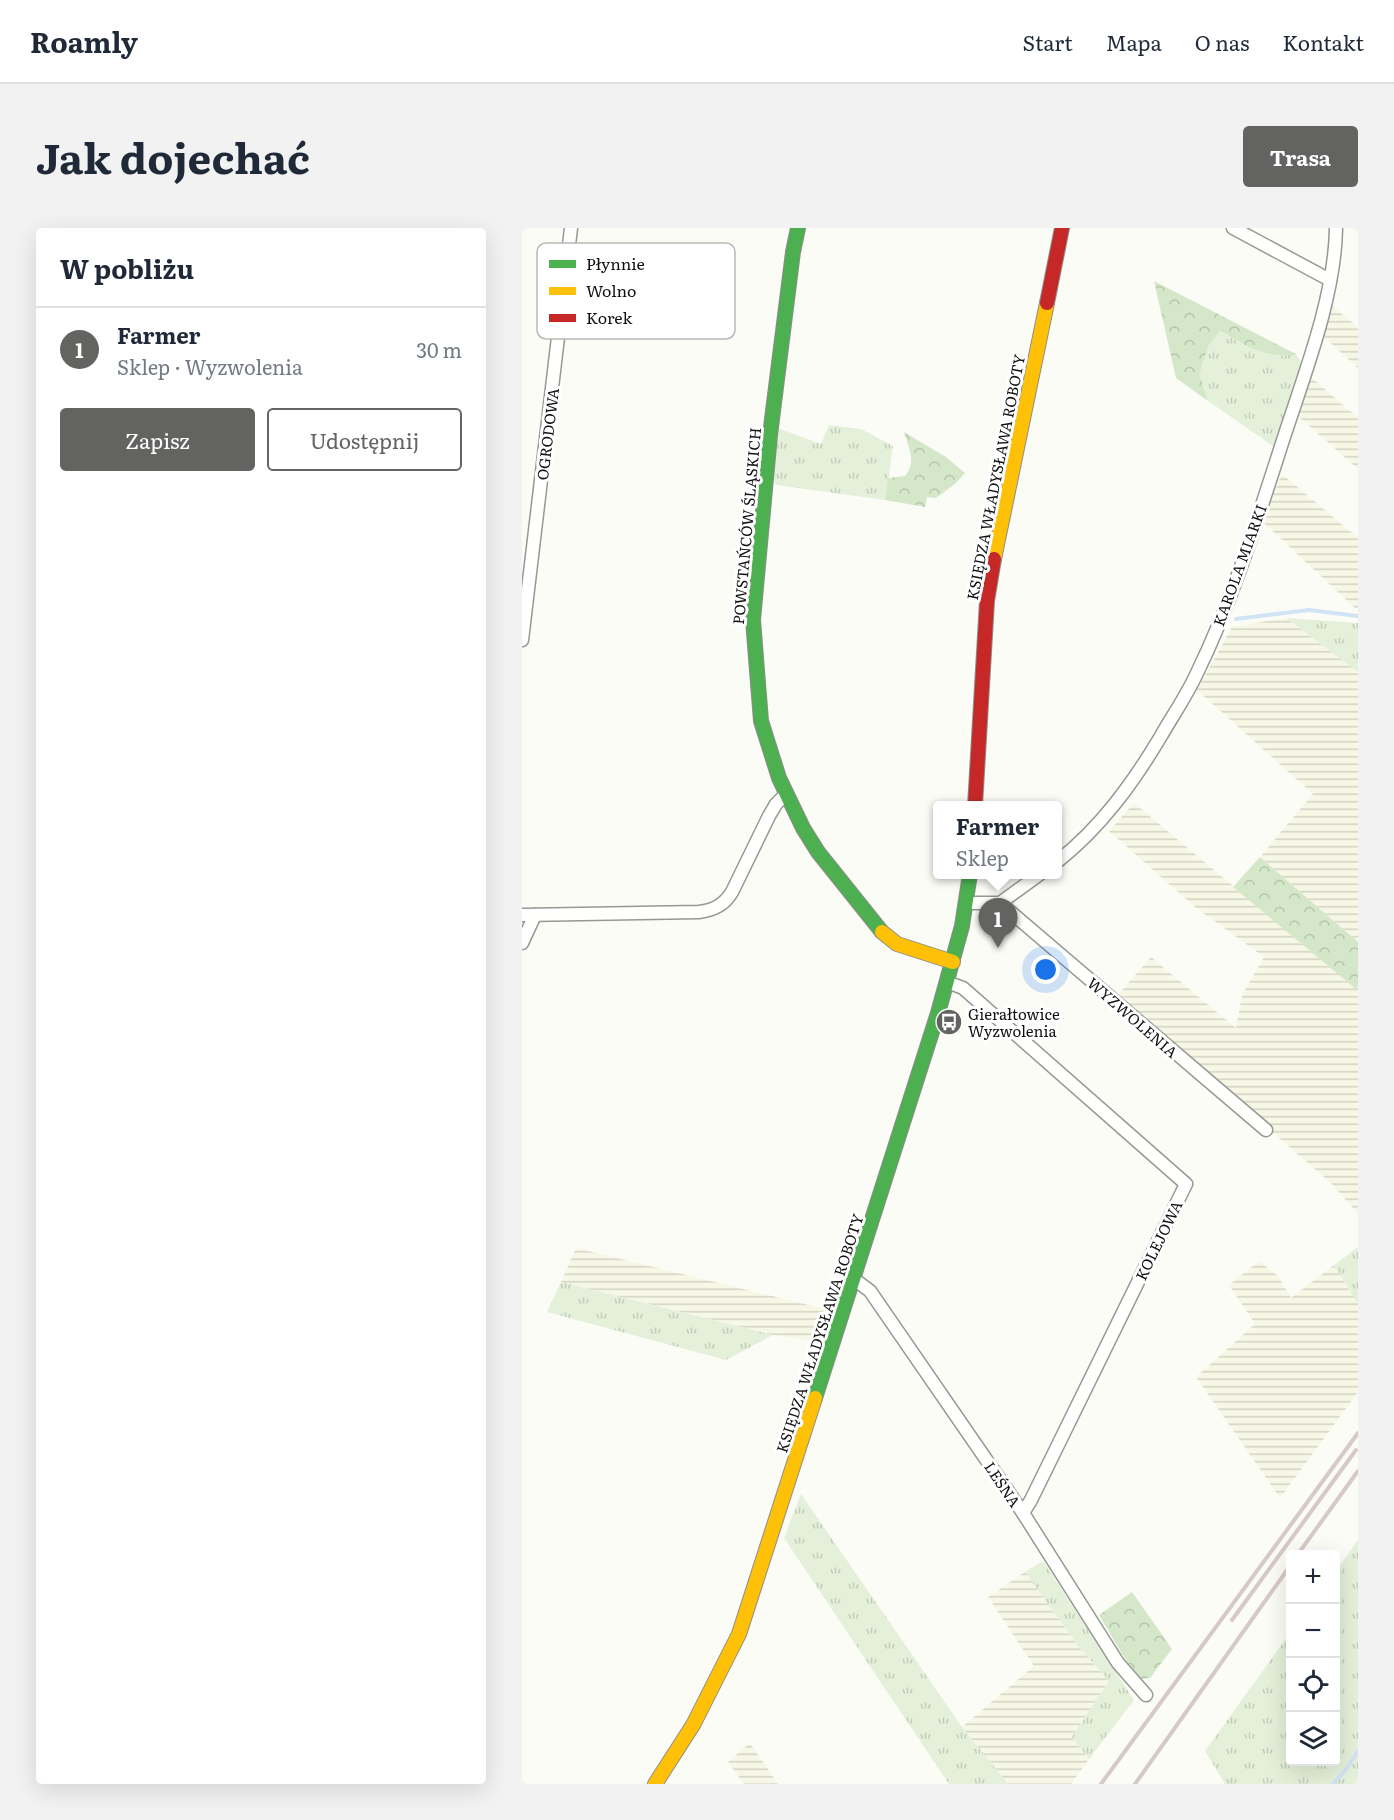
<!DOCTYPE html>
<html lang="pl">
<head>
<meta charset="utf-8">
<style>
	:root { --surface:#fff; --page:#f2f2f3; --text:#1f2937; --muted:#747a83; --line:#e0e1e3; --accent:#636362 }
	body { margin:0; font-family:Literata,serif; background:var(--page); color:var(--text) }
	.controls { position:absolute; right:18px; bottom:18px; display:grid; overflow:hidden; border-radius:6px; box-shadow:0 6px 24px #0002 }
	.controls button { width:54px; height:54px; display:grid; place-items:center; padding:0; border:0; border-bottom:2px solid var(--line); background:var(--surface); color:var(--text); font:30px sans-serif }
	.you { position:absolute; left:524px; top:742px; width:21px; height:21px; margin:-15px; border:4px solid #fff; border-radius:50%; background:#1a73e8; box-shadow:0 0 0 9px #1a73e833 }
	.badge { display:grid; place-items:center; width:39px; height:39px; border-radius:50%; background:var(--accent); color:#fff; font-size:20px; font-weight:700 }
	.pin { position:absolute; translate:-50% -50px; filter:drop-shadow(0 2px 3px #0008) }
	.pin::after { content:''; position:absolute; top:32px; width:21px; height:18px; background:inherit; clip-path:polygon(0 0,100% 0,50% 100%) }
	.popup { position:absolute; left:411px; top:573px; width:129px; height:78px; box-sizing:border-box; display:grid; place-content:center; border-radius:6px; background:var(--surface); filter:drop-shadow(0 2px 4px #0005); font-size:20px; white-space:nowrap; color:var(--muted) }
	.popup b { font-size:22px; color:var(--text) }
	.popup::after { content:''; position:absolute; left:50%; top:100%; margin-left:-12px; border:12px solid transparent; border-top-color:var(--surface) }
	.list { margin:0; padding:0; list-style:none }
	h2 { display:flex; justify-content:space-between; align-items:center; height:78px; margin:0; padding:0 24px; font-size:26px }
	h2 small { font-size:20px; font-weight:400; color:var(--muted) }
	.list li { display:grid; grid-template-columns:39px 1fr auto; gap:18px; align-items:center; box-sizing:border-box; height:84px; padding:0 24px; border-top:2px solid var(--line) }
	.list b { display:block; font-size:22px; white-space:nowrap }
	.list p { margin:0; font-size:20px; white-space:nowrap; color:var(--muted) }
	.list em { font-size:20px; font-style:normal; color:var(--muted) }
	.actions { display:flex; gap:12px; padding:18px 24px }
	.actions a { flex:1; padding:14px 0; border:2px solid var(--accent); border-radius:6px; text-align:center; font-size:21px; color:var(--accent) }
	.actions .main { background:var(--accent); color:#fff }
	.icon { flex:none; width:33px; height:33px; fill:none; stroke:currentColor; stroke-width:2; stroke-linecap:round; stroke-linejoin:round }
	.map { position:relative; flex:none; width:836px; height:1556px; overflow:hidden; border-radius:6px }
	header { display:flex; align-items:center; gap:36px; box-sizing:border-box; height:84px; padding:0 30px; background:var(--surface); border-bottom:2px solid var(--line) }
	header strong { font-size:28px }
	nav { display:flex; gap:33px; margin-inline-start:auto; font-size:21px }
	.intro { display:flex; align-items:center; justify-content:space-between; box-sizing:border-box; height:144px; padding:0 36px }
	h1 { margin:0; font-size:42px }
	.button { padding:15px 27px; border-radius:6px; background:var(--accent); color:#fff; font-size:21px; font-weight:700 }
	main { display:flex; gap:36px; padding:0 36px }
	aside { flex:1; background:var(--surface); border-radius:6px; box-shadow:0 6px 24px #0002 }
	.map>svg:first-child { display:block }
</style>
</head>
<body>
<header>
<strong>Roamly</strong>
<nav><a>Start</a><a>Mapa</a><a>O nas</a><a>Kontakt</a></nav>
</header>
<div class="intro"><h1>Jak dojechać</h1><a class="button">Trasa</a></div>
<main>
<aside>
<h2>W pobliżu<small></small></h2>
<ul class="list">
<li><span class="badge">1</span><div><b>Farmer</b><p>Sklep · Wyzwolenia</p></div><em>30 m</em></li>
</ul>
<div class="actions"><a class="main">Zapisz</a><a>Udostępnij</a></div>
</aside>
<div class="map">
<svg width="836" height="1556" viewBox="0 0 836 1556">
	<defs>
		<pattern id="farmland-rules" width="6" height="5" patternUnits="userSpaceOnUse" patternTransform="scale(1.5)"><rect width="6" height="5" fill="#f6f7e5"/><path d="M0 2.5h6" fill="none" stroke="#d2d3c3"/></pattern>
		<pattern id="grass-tufts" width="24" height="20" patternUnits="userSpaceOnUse" patternTransform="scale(1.5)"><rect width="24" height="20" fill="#e4f0d9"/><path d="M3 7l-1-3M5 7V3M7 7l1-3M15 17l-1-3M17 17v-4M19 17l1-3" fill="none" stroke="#c3cdb9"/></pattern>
		<pattern id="forest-crowns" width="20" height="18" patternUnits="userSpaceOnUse" patternTransform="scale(1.5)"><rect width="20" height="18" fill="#d4e7c8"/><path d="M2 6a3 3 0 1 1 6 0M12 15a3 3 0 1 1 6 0" fill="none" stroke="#b5c5ab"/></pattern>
	</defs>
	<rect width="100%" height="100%" fill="#fcfcf7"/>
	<g fill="url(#farmland-rules)">
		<polygon points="809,77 836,99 836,140 799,106"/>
		<polygon points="789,149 836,190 836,241 776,188"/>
		<polygon points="760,246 836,310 836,380 833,380 740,293"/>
		<polygon points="764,390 836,444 836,714 738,629 791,566 675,462 710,399"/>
		<polygon points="612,575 833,760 836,758 836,986 809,955 594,769 629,729 714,800 720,767 742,729 673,679 587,603"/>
		<polygon points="54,1020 303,1081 293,1113 251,1107 39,1054"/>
		<polygon points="737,1033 756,1048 769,1070 812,1037 836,1076 836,1164 758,1270 674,1149 733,1096 707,1057"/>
		<polygon points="503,1344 557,1419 587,1453 550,1509 567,1531 549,1556 486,1556 440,1499 512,1438 466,1369"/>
		<polygon points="228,1515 256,1556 222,1556 206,1534"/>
	</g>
	<g fill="url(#grass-tufts)">
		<path d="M 698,103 C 723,118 744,132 774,126 L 780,135 L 754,220 L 686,173 L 677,145 L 687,117 Z"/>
		<polygon points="307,197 339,201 371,218 363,272 254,257 251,251 256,200 299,216"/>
		<polygon points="764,390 836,395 836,444"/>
		<polygon points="836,1019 836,1076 812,1037"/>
		<polygon points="39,1054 251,1107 204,1132 25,1084"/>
		<polygon points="279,1266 440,1499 486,1556 427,1556 262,1310"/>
		<polygon points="836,1312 836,1556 703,1556 683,1523 768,1405 768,1534 814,1534 814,1343"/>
		<polygon points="521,1333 612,1472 567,1531 550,1509 587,1453 557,1419 503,1344"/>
	</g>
	<g fill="url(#forest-crowns)">
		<path d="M 632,53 L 774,126 C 743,132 723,117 698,103 L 687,117 L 677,145 L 686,173 L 654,150 Z"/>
		<path d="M 382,204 L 424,229 L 443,245 L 434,255 L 414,270 L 405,269 L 403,279 L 363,272 L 366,250 L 383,248 C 395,234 387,221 382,204 Z"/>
		<polygon points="738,629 836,714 836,758 834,761 711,659"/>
		<polygon points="610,1364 650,1421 628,1450 618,1451 600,1426 577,1387"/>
	</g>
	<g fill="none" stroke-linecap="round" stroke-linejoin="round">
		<g stroke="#d0e4f4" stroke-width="4">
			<polyline points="714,391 787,382 836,388"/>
			<polyline points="811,1556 825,1540 836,1523"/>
		</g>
		<defs>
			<g id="street">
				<polyline points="711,0 808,52"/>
				<polyline points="0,412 49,0"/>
				<path d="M 536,633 C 579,599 611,555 639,508 C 651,487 665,467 675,445 C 712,369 737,286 763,206 C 784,142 813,67 814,0"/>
				<polyline points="444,675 478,675 518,646"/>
				<polyline points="478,675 744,902"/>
				<path d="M 0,687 L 177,684 C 192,682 202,677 210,664 L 247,588 L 254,576 L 264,566"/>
				<polyline points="0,715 13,687"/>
				<polyline points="425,754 441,760 664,956 509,1272 501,1285"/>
				<polyline points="332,1051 348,1063 501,1285 596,1435 624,1467"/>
			</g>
			<g id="fast">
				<polyline points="276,0 271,24 248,207 231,392 239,493 257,550 281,600 296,624 360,704"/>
				<polyline points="293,1170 416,785 440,698 448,646"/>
			</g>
			<g id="slow">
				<polyline points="472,331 525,75"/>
				<polyline points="360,704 375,716 431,734"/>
				<polyline points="133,1556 171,1497 217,1406 293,1170"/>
			</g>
			<g id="jam">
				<polyline points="525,75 540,0"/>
				<polyline points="453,578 465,373 472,331"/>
			</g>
		</defs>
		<use href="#street" stroke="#979795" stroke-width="15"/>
		<use href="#fast" stroke="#8d8d8b" stroke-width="16"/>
		<use href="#slow" stroke="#8d8d8b" stroke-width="16"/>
		<use href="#jam" stroke="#8d8d8b" stroke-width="16"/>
		<use href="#street" stroke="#fffffe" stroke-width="12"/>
		<use href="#fast" stroke="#4caf50" stroke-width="14"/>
		<use href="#slow" stroke="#ffc107" stroke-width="14"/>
		<use href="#jam" stroke="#c62828" stroke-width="14"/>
		<g stroke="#d7c9c7" stroke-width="4">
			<polyline points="776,1326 836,1243"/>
			<polyline points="710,1392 834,1222"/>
			<polyline points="579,1556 836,1205"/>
			<polyline points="613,1556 768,1338"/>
		</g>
	</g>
	<defs>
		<symbol id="bus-disc" viewBox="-11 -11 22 22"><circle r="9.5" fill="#636362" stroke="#fff"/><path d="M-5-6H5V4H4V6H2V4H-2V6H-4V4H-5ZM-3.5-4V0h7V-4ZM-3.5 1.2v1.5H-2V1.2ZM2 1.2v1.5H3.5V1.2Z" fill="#fff"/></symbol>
	</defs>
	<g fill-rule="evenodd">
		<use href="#bus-disc" x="412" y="779" width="30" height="30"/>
	</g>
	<g text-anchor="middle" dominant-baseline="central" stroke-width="6" stroke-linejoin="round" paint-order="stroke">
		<g font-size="15" fill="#111" stroke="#fff">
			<text transform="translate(25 206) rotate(-83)">OGRODOWA</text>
			<text transform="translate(473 249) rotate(-79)">KSIĘDZA WŁADYSŁAWA ROBOTY</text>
			<text transform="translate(224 298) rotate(-85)">POWSTAŃCÓW ŚLĄSKICH</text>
			<text transform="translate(717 337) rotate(-70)">KAROLA MIARKI</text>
			<text transform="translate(611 789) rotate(41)">WYZWOLENIA</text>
			<text transform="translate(636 1012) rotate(-64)">KOLEJOWA</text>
			<text transform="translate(297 1105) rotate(-72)">KSIĘDZA WŁADYSŁAWA ROBOTY</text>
			<text transform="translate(481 1256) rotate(56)">LEŚNA</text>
		</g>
		<g font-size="15" fill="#111" stroke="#fff" text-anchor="start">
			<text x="446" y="785">Gierałtowice<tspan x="446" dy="17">Wyzwolenia</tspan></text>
		</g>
	</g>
	<rect x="15" y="15" width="198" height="96" rx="9" fill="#fff" stroke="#b8b8b8" stroke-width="1.5"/>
	<rect x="27" y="32" width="27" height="8" fill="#4caf50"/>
	<rect x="27" y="59" width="27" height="8" fill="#ffc107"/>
	<rect x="27" y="86" width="27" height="8" fill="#c62828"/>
	<g font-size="16" fill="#111">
		<text x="64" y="42">Płynnie</text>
		<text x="64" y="69">Wolno</text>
		<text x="64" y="96">Korek</text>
	</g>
</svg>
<div class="controls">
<button>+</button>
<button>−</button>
<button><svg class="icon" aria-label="locate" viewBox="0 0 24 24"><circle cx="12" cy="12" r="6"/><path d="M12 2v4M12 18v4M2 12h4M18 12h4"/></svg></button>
<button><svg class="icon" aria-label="layers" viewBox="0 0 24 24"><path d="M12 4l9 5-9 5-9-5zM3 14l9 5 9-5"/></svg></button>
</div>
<div class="you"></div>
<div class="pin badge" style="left:476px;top:720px">1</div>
<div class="popup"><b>Farmer</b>Sklep</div>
</div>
</main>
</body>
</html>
